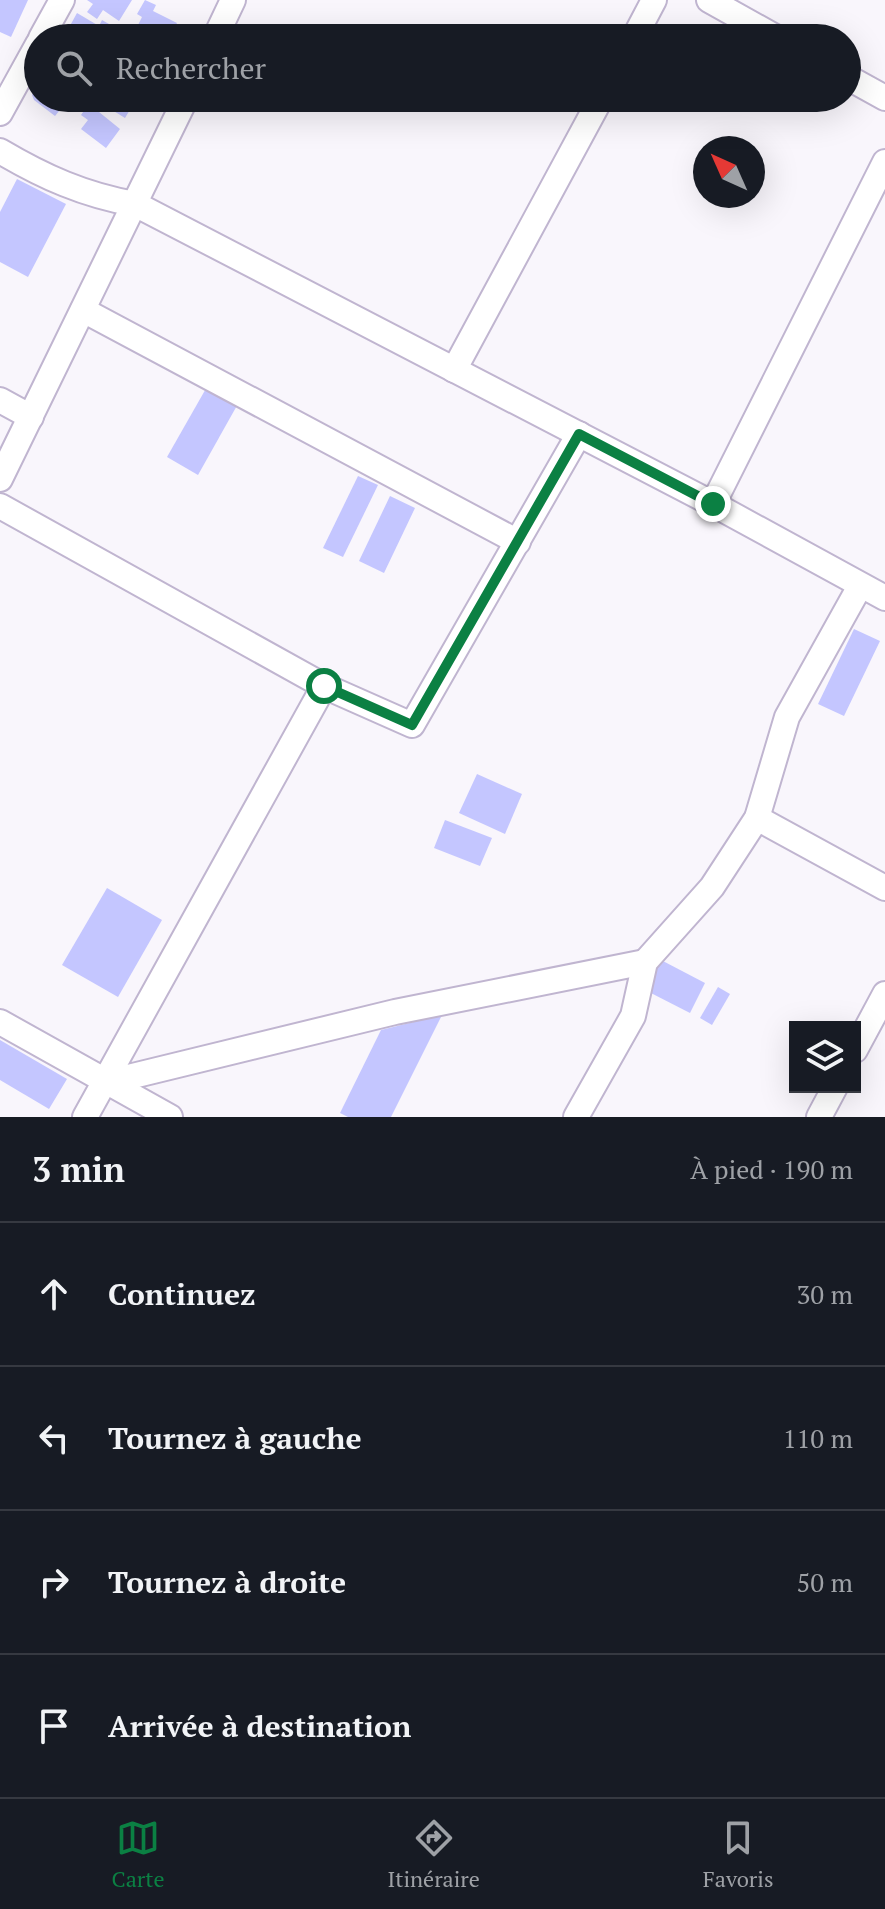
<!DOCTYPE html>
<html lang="fr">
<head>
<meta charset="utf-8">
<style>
	:root { --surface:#171b24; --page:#20242c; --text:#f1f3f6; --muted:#9ea1a6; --line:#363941; --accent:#0b8043 }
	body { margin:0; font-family:"PT Serif",serif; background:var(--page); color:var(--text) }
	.controls { position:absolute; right:24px; bottom:24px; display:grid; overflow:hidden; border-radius:0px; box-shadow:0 8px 32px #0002 }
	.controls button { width:72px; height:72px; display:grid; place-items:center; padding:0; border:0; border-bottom:2px solid var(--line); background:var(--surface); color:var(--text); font:40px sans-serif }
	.compass { position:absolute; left:693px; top:136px; width:72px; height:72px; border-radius:50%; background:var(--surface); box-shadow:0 8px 32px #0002; rotate:315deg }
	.stop { position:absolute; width:24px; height:24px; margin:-18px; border:6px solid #0b8043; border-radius:50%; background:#fff }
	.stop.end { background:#0b8043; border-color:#fff; box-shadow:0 2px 8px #0008 }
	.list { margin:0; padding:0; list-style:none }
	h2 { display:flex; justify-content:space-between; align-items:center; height:104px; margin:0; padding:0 32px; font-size:34px }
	h2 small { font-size:26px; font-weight:400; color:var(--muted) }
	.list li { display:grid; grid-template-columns:52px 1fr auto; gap:24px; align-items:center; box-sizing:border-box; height:144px; padding:0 32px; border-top:2px solid var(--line) }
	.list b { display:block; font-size:30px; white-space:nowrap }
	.list em { font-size:26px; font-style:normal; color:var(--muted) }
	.icon { flex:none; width:44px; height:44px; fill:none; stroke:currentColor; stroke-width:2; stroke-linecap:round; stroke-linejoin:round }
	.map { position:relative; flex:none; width:885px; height:1117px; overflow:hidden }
	.search { position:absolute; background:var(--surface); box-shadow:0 8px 32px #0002; left:24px; right:24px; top:24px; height:88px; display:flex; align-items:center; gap:20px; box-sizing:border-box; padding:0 28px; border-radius:44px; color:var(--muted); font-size:30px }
	.sheet { height:680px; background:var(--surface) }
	nav { display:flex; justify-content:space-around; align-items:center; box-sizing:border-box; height:112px; border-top:2px solid var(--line); background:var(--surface); font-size:22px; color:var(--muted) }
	nav a { display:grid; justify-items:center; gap:4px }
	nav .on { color:var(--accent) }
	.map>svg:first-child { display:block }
</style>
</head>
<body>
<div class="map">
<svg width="885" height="1117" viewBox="0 0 885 1117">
	<rect width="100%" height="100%" fill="#f9f6fc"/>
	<g fill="#c4c6ff">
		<polygon points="0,0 28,0 11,37 0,32"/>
		<polygon points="87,0 132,0 119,21 103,10 97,19 87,12 93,4"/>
		<polygon points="145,0 156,5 153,11 177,23 170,36 165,33 158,38 137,27 142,17 137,14"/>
		<polygon points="77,13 99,26 102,20 116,28 110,38 74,38 66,33"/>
		<polygon points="38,86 38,98 75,99 69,109 64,105 55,116 34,100 32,95"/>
		<polygon points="83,98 137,98 125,118 104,105 99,112 120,129 106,148 81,129 88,120 81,115 88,105 81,101"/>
		<polygon points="17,179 66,204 28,277 0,262 0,212"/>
		<polygon points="208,385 239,402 198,475 167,457"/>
		<polygon points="358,476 378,485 343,557 323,548"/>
		<polygon points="390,496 415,508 384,573 359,561"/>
		<polygon points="854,629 880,641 844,716 818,704"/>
		<polygon points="477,774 522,794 505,834 459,813"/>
		<polygon points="445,820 492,838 480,866 434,848"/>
		<polygon points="107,888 162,920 118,997 62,965"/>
		<polygon points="661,960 705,983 690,1013 645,990"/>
		<polygon points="718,987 730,994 712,1025 700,1018"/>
		<polygon points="442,1015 391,1117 348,1117 340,1113 381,1030"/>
		<polygon points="0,1040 67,1079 49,1109 0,1080"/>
	</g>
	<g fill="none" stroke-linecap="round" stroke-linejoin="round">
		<defs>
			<g id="minor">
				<polyline points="709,0 777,38"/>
				<polyline points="41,38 62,0"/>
				<polyline points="215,38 233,0"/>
				<polyline points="634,38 654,0"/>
				<polyline points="847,77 885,98"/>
				<polyline points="0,113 38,44"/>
				<path d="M 0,151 C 44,177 84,195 135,204 L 713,504 L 885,598"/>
				<polyline points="83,310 518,542"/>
				<polyline points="454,370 601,98"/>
				<polyline points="0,400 31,417"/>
				<polyline points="0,479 186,98"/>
				<polyline points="713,504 885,162"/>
				<polyline points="0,506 324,686 412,725 579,434"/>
				<polyline points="757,818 885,888"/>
				<polyline points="0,1022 170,1117"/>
				<polyline points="855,1050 885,994"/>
				<polyline points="104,1083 395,1012 645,962"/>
				<polyline points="85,1117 324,686"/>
				<polyline points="576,1117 633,1016 645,962 712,887 757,818 787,717 860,586"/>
				<polyline points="819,1117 835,1087"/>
			</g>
		</defs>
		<use href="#minor" stroke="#c0b5d0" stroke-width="28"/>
		<use href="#minor" stroke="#fff" stroke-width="24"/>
	</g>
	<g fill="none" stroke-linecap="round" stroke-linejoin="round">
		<polyline stroke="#0b8043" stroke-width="10" points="324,686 412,725 579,434 713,504"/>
	</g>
</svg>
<div class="controls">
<button><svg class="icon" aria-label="layers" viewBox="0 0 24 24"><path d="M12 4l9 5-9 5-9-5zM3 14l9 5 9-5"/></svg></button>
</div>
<svg class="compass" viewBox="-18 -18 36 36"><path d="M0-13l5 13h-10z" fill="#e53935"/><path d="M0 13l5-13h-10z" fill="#9ea1a6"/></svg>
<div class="stop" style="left:324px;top:686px"></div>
<div class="stop end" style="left:713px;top:504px"></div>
<div class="search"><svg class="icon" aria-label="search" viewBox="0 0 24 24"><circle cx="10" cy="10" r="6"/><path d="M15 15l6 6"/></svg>Rechercher</div>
</div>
<section class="sheet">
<h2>3 min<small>À pied · 190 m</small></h2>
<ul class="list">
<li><svg class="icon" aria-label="ahead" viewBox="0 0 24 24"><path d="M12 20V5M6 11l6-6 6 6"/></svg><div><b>Continuez</b></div><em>30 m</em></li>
<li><svg class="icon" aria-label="left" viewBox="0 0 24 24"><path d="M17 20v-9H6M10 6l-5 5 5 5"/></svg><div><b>Tournez à gauche</b></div><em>110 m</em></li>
<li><svg class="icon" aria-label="right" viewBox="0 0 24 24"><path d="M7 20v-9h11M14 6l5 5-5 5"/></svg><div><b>Tournez à droite</b></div><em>50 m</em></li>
<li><svg class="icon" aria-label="arrive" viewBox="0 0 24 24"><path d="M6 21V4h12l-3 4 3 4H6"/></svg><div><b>Arrivée à destination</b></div></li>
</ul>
</section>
<nav>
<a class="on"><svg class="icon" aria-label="map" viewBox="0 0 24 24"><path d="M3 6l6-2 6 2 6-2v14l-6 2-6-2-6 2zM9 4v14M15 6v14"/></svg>Carte</a>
<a><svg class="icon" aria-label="directions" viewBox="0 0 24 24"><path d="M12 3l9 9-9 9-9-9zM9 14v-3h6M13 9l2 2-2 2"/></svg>Itinéraire</a>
<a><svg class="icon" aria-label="saved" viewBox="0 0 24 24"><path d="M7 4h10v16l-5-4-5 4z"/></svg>Favoris</a>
</nav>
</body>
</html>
